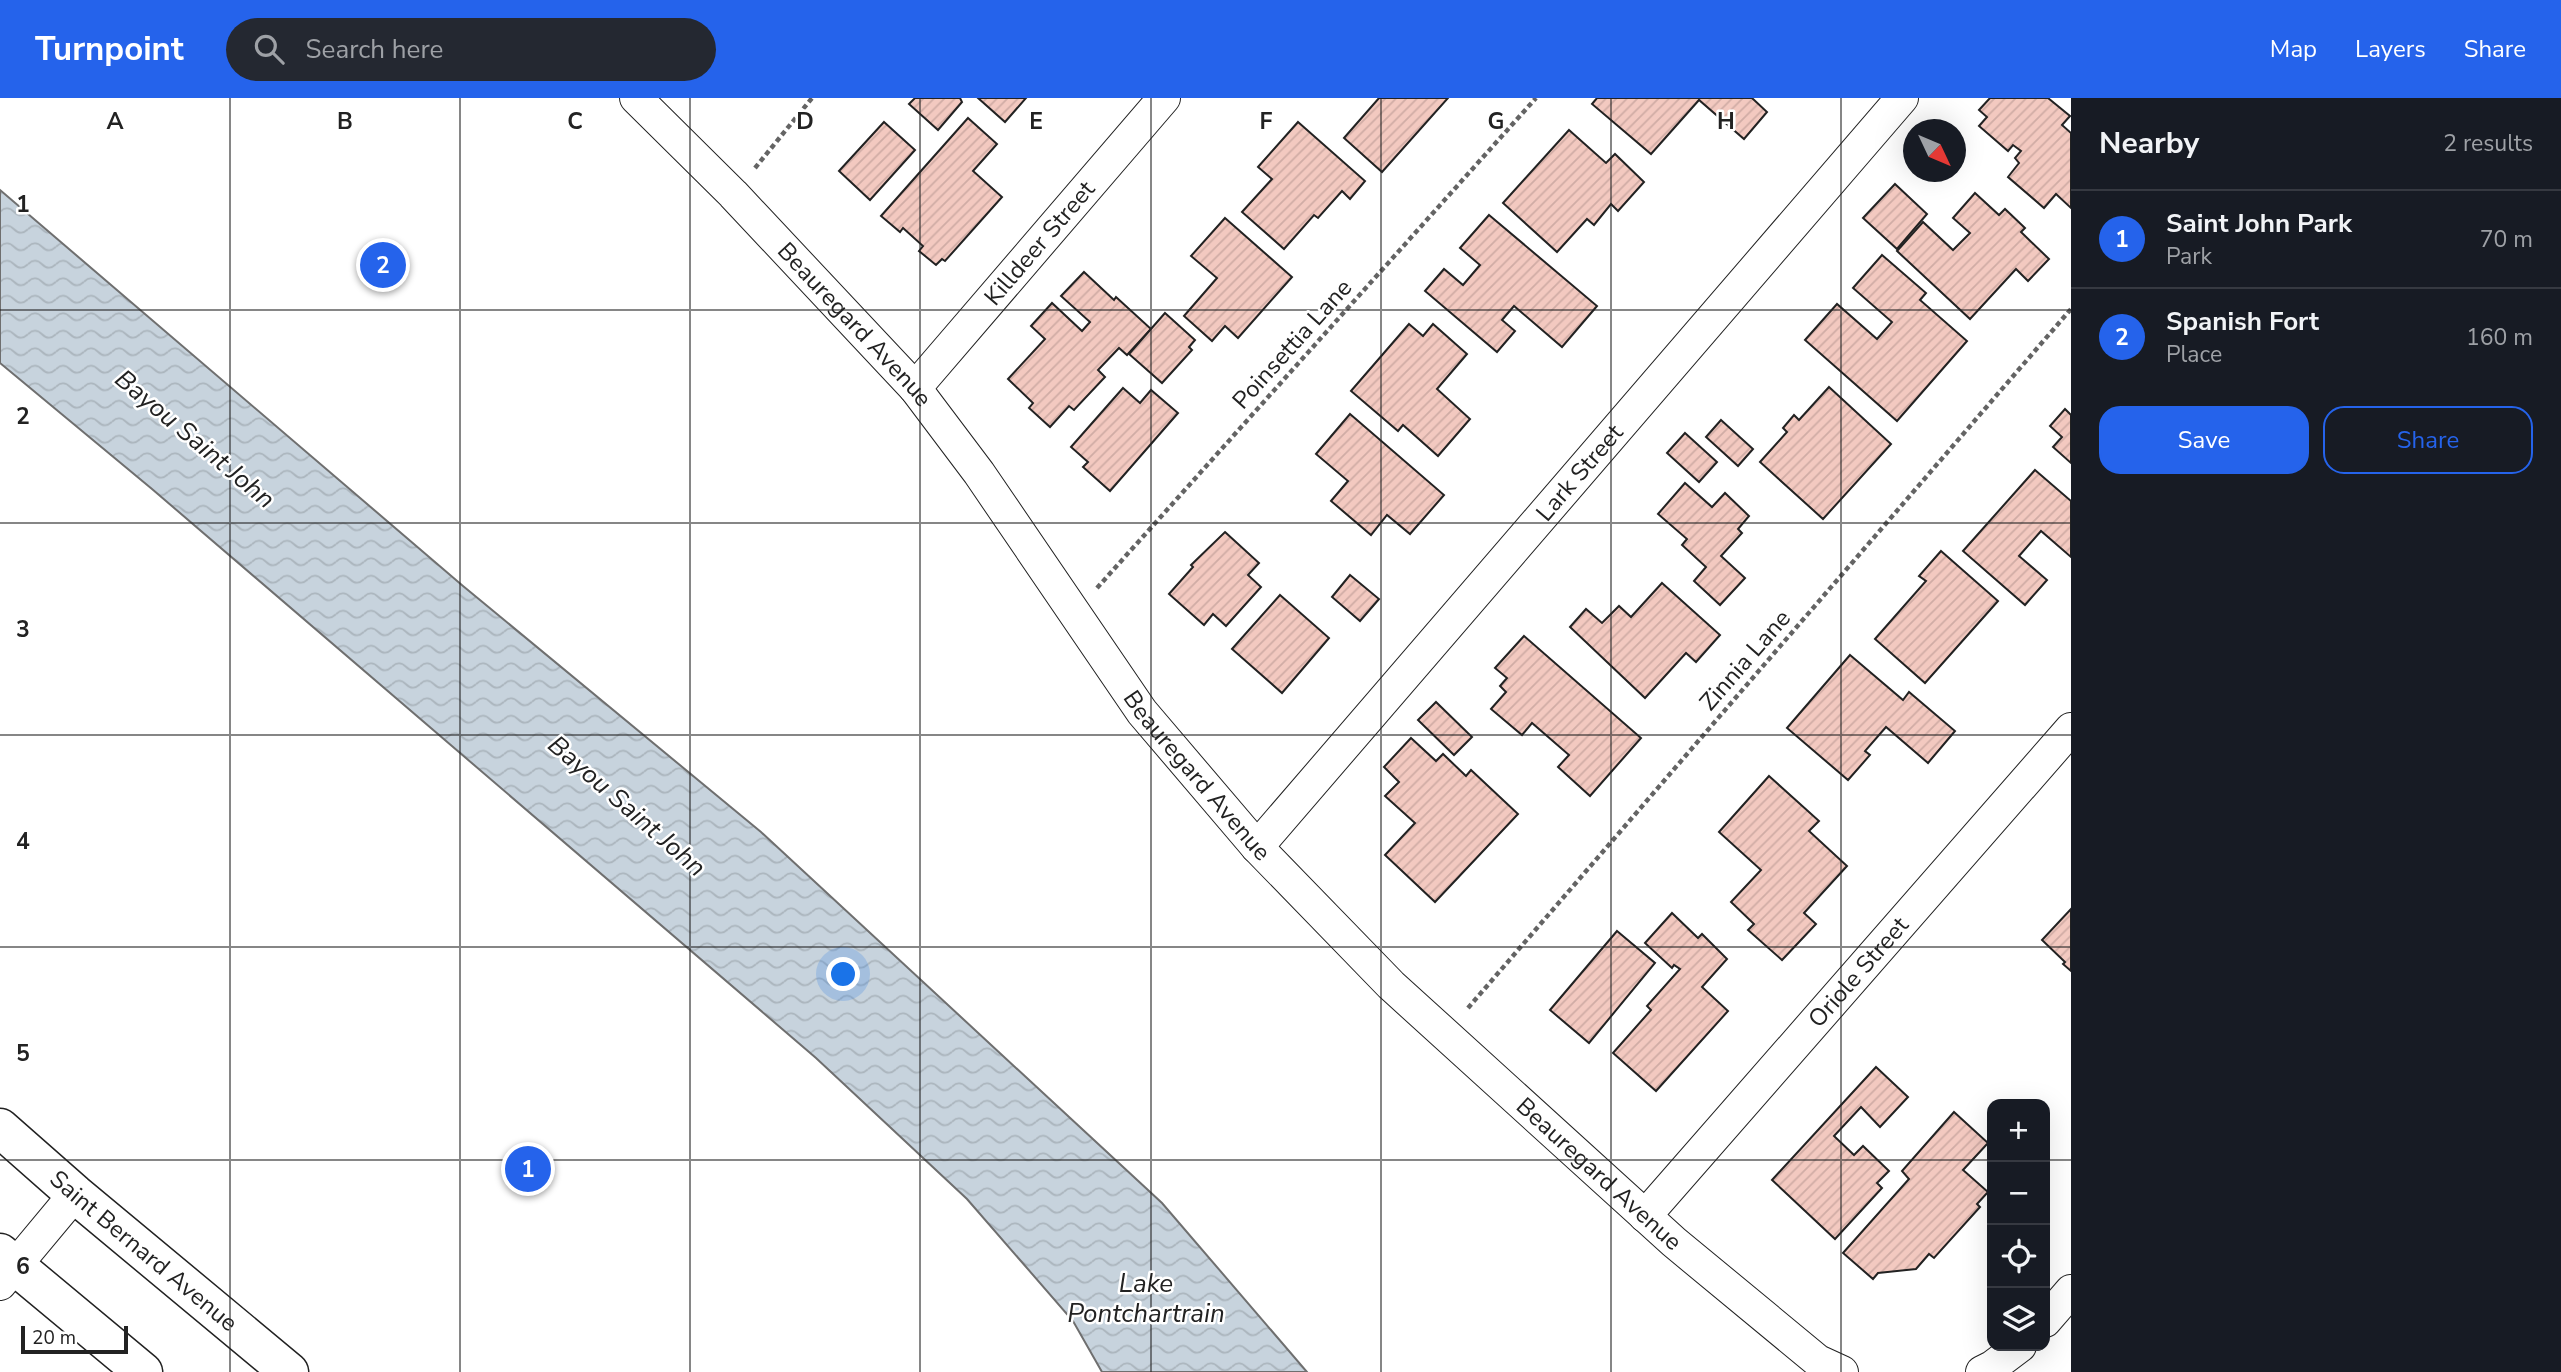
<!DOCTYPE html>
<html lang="en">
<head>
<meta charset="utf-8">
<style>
	:root { --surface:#171b24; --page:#242831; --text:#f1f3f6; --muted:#9ea1a6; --line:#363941; --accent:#2563eb }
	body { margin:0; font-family:"Nunito Sans",sans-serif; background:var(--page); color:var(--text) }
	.controls { position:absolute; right:21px; bottom:21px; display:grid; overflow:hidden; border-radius:14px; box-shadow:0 7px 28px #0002 }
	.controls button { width:63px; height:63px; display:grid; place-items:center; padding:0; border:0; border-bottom:2px solid var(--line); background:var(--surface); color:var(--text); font:35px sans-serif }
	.compass { position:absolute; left:1903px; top:21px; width:63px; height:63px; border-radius:50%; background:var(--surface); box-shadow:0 7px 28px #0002; rotate:134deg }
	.scale { position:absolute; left:21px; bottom:18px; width:107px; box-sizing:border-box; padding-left:7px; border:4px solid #222; border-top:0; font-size:19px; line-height:24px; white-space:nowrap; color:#222; -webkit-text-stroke:5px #fff; paint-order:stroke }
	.you { position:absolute; left:844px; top:877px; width:24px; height:24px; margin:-18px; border:5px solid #fff; border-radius:50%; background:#1a73e8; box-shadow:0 0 0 10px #1a73e833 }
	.badge { display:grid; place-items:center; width:46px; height:46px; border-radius:50%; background:var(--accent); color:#fff; font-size:23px; font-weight:700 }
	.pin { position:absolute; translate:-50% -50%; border:4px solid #fff; box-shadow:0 2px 7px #0006 }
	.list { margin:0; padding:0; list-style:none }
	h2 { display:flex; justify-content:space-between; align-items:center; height:91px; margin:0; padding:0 28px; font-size:30px }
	h2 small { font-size:23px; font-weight:400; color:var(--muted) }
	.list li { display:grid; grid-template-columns:46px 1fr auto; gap:21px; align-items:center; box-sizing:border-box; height:98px; padding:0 28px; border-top:2px solid var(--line) }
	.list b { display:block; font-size:26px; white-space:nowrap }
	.list p { margin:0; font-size:23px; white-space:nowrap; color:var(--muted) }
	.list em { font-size:23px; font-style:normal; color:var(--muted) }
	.actions { display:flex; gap:14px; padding:21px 28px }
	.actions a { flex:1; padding:16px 0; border:2px solid var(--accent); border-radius:21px; text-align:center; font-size:24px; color:var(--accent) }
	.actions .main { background:var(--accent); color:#fff }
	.icon { flex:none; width:38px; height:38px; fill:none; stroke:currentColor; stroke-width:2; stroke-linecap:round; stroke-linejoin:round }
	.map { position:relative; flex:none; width:2071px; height:1274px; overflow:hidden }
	header { display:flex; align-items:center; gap:42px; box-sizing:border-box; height:98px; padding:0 35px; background:var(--accent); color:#fff }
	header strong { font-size:33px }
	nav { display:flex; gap:38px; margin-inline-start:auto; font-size:24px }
	.search { width:490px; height:63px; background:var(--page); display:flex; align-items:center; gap:18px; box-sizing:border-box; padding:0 24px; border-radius:38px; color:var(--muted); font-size:26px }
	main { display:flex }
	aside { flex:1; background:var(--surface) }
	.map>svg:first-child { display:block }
</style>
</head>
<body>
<header>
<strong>Turnpoint</strong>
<div class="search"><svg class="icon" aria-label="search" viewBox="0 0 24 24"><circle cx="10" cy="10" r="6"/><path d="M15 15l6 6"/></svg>Search here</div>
<nav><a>Map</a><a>Layers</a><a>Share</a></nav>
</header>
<main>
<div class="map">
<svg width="2071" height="1274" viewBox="0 0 2071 1274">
	<defs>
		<pattern id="water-waves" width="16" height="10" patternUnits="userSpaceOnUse" patternTransform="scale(1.75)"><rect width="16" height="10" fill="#c7d3dd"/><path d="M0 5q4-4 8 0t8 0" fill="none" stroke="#abb5bd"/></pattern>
		<pattern id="building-hatch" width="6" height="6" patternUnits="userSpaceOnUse" patternTransform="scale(1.75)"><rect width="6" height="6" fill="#f3c9c0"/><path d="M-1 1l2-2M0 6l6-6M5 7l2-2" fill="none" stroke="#d0aca5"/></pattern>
	</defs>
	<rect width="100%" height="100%" fill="#fff"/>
	<polygon fill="url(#water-waves)" stroke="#6f6f6f" stroke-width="2" points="0,92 463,488 761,734 1162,1105 1307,1274 1102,1274 1073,1223 967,1101 816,960 152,391 0,265"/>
	<g fill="url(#building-hatch)" stroke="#222" stroke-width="2">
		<polygon points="915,0 960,0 962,4 938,32 909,6"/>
		<polygon points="978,0 1026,0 1005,24"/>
		<polygon points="1379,0 1448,0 1382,74 1344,40"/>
		<polygon points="1597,0 1752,0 1767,14 1744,41 1699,2 1651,56 1592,6"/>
		<polygon points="1990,0 2048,0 2070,18 2062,27 2071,35 2071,110 2056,96 2044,110 2008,79 2019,65 2015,60 2021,53 2013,47 2008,53 1979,28 1987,19 1979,12"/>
		<polygon points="968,20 997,46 973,73 1002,99 945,163 942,161 936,167 919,153 923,148 903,130 900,134 881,118"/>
		<polygon points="884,24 915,52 870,102 839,73"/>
		<polygon points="1298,24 1365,83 1350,101 1342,93 1318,120 1314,117 1284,151 1242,114 1272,81 1258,69"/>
		<polygon points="1569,32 1606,65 1615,56 1644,84 1618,113 1611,106 1594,127 1587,121 1557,154 1503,105"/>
		<polygon points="1895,86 1927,116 1897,151 1863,120"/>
		<polygon points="1975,95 1999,117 2005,111 2025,130 2021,134 2049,161 2028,183 2016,171 1970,221 1897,153 1923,124 1953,152 1970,135 1953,120"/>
		<polygon points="1489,117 1597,208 1562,249 1514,208 1502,222 1515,233 1497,254 1425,193 1444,171 1463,187 1480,167 1460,150"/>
		<polygon points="1225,120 1292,179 1238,240 1225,228 1212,243 1184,218 1217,180 1191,158"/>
		<polygon points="1882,157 1926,195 1920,202 1967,243 1897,323 1805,242 1837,206 1877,241 1892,224 1853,190"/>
		<polygon points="1084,174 1114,202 1116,199 1151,231 1127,257 1119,250 1098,272 1105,279 1074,312 1069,308 1050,329 1029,310 1033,305 1008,281 1045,241 1031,228 1052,205 1082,233 1090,224 1061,198"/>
		<polygon points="1165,215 1195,242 1189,249 1192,252 1162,285 1129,256"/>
		<polygon points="1409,226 1423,238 1433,226 1467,256 1437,291 1470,321 1438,358 1403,327 1398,333 1351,293"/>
		<polygon points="1829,289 1891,346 1823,421 1760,364 1787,334 1783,330 1794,317 1799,322"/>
		<polygon points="1123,290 1140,305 1151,292 1178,315 1110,393 1083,369 1088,364 1071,349"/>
		<polygon points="2065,311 2071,317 2071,365 2053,349 2062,339 2050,328"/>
		<polygon points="1350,316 1444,397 1410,436 1387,417 1371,437 1331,403 1348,383 1316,356"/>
		<polygon points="1721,322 1753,351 1738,368 1706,339"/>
		<polygon points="1685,335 1717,364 1699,384 1667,355"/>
		<polygon points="2035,372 2071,403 2071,459 2041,433 2019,458 2047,482 2025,507 1963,453"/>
		<polygon points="1685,385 1712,409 1725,395 1749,418 1738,431 1742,435 1721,458 1745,480 1720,507 1694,483 1706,469 1682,447 1687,441 1658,416"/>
		<polygon points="1225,434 1259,465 1248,477 1261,489 1226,528 1213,516 1204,527 1169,496 1193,469 1191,467"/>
		<polygon points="1941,453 1998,503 1925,585 1875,541 1926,483 1919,478"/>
		<polygon points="1350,477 1379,501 1360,523 1332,499"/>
		<polygon points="1662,485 1720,537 1696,564 1686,555 1645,600 1570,529 1586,511 1602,525 1619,508 1631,519"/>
		<polygon points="1280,497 1329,540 1282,595 1232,551"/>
		<polygon points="1524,538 1641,640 1590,698 1558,669 1569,657 1532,625 1522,637 1491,611 1506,594 1500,588 1507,580 1495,570"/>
		<polygon points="1850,557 1903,602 1909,594 1955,633 1928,665 1886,629 1865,653 1870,657 1848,682 1787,630"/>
		<polygon points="1436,604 1472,639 1454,657 1418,622"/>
		<polygon points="1411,640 1436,663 1443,656 1466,678 1471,672 1518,716 1435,804 1385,757 1415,725 1385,698 1399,684 1384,669"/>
		<polygon points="1769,678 1819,723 1809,733 1847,768 1804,815 1816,826 1782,862 1748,832 1754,826 1731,804 1761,772 1719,734"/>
		<polygon points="2071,811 2071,873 2063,866 2065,864 2042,842"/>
		<polygon points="1672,815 1698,840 1702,836 1727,861 1702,889 1728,913 1656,993 1613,955 1651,912 1647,908 1680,871 1674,867 1672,870 1645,845"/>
		<polygon points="1617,833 1655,865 1589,945 1550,912"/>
		<polygon points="1876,969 1908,999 1880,1029 1861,1009 1834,1038 1854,1057 1863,1048 1889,1073 1877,1085 1882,1090 1835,1141 1772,1082"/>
		<polygon points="1954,1014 1988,1045 1963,1072 1988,1094 1977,1106 1980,1109 1934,1160 1929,1156 1916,1171 1878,1175 1873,1181 1843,1155 1909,1081 1902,1073"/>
	</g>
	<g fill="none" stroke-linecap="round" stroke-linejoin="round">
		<defs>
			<g id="minor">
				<path id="s1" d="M 636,0 L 733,96 L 915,290 L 979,375 L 1142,614 L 1257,749 L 1391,887 L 1674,1144 L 1818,1263 L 1842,1274"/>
				<path id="s2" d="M 915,290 L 1164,0"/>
				<path id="s3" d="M 1257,749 L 1902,0"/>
				<path id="s4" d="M 1645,1118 L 2071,631"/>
				<polyline points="0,1186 75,1096"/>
				<polyline points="2045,1223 2071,1193"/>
				<polyline points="1982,1274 1992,1269 2020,1248"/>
			</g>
			<g id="tertiary">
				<path id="s5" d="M 0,1030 L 75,1096 L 289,1274"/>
				<polyline points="0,1155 143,1274"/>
			</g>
		</defs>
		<use href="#minor" stroke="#222" stroke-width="34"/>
		<use href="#tertiary" stroke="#222" stroke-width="41"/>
		<g stroke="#646464" stroke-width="4.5" stroke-dasharray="5 3.5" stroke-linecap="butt">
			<polyline points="755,70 812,0"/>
			<polyline points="1097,490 1536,0"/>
			<polyline points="1468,910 2071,211"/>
		</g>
		<use href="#minor" stroke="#fff" stroke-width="32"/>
		<use href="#tertiary" stroke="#fff" stroke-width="38"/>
	</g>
	<path fill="none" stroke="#222" stroke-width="2" stroke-opacity="0.55" d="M 230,0 L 230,1274M 460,0 L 460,1274M 690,0 L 690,1274M 920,0 L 920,1274M 1151,0 L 1151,1274M 1381,0 L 1381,1274M 1611,0 L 1611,1274M 1841,0 L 1841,1274M 0,212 L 2071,212M 0,425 L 2071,425M 0,637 L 2071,637M 0,849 L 2071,849M 0,1062 L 1992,1062M 2045,1062 L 2071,1062"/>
	<g text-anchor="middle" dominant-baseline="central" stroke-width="5" stroke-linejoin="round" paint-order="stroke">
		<g font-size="24" fill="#222" stroke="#fff">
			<text stroke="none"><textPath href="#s2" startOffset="191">Killdeer Street</textPath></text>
			<text stroke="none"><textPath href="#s1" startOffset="315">Beauregard Avenue</textPath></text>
			<text transform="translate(1292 246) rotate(-48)">Poinsettia Lane</text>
			<text stroke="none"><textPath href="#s3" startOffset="494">Lark Street</textPath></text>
			<text transform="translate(1745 562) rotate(-49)">Zinnia Lane</text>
			<text stroke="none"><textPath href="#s1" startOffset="882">Beauregard Avenue</textPath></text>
			<text stroke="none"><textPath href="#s4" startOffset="324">Oriole Street</textPath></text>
			<text stroke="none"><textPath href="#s1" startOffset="1449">Beauregard Avenue</textPath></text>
			<text stroke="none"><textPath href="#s5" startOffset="189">Saint Bernard Avenue</textPath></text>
		</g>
		<g font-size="26" font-style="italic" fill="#222" stroke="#fff">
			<text transform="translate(195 341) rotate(40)">Bayou Saint John</text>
			<text transform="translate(627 708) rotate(41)">Bayou Saint John</text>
			<text x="1146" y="1185">Lake<tspan x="1146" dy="30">Pontchartrain</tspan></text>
		</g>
	</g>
	<g font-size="23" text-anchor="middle" font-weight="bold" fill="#222" stroke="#fff" stroke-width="5" stroke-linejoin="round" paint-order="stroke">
		<text x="115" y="31">A</text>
		<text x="345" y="31">B</text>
		<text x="575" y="31">C</text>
		<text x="805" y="31">D</text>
		<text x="1036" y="31">E</text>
		<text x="1266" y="31">F</text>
		<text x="1496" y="31">G</text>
		<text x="1726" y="31">H</text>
		<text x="23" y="114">1</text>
		<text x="23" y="326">2</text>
		<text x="23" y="539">3</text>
		<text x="23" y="751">4</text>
		<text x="23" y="963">5</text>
		<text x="23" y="1176">6</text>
	</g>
</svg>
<div class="controls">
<button>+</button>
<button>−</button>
<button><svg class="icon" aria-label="locate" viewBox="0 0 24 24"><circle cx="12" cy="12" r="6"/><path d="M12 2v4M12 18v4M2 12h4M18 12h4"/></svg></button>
<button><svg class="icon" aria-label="layers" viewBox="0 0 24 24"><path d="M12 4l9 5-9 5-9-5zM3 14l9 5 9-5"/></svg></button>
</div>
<svg class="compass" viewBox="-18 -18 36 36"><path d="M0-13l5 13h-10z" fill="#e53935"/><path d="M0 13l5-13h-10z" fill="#9ea1a6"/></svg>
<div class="scale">20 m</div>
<div class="you"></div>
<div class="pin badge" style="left:528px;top:1071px">1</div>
<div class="pin badge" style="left:383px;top:167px">2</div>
</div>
<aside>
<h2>Nearby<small>2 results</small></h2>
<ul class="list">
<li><span class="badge">1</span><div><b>Saint John Park</b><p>Park</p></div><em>70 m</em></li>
<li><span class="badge">2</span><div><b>Spanish Fort</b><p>Place</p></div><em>160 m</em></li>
</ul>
<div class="actions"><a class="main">Save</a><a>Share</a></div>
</aside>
</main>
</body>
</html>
